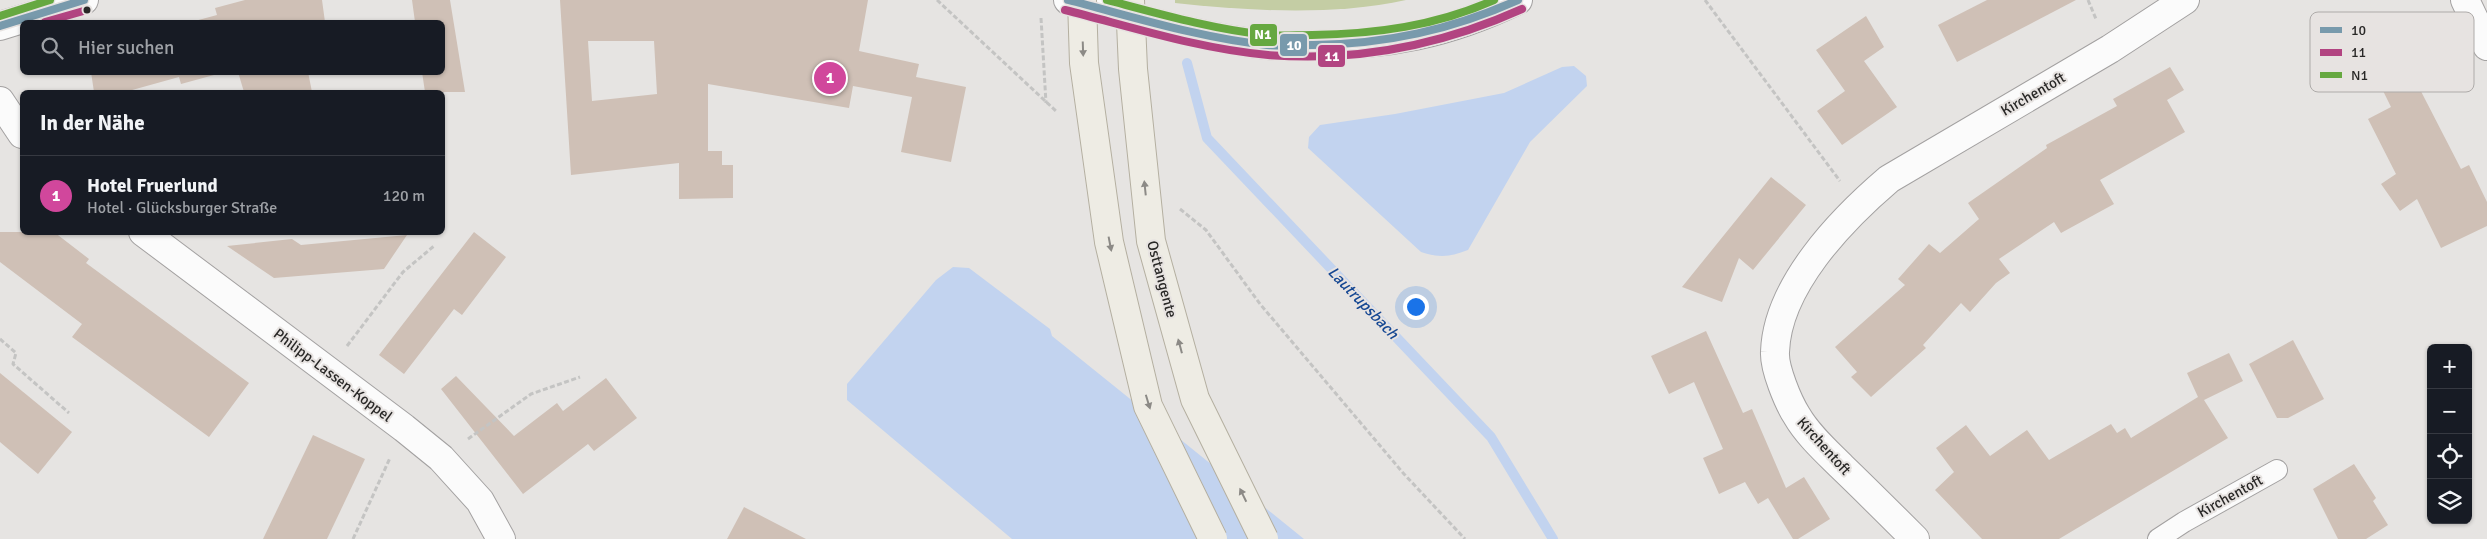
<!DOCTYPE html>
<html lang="de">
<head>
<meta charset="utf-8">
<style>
	:root { --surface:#171b24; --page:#242831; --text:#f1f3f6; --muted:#9ea1a6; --line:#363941; --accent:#db2777 }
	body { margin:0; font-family:Signika,sans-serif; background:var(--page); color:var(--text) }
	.controls { position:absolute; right:15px; bottom:15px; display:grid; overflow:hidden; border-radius:8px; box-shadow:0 1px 4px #0004 }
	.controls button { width:45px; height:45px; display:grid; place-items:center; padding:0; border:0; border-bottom:1px solid var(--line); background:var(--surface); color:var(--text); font:25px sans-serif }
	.you { position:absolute; left:1415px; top:306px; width:18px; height:18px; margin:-12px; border:4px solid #fff; border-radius:50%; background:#1a73e8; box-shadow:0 0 0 8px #1a73e833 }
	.badge { display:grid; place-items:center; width:32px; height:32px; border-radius:50%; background:var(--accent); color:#fff; font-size:16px; font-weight:700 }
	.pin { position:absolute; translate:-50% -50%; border:2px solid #fff; box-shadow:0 1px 5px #0006 }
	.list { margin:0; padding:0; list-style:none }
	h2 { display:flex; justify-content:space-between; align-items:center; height:65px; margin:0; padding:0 20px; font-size:21px }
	h2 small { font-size:16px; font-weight:400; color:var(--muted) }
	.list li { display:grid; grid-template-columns:32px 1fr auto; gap:15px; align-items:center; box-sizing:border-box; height:80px; padding:0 20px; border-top:1px solid var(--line) }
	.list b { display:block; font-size:19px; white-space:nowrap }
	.list p { margin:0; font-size:16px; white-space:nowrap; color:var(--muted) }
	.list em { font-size:16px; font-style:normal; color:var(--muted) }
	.icon { flex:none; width:28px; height:28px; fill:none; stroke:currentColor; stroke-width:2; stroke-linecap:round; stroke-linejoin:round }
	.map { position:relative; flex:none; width:2487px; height:539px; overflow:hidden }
	.search { position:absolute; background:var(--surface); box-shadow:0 1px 4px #0004; left:20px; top:20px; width:425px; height:55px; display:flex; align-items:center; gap:12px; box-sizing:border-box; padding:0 18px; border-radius:8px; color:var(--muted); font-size:19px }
	.panel { position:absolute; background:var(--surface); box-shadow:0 1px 4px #0004; left:20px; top:90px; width:425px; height:145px; border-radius:8px }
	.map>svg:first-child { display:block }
</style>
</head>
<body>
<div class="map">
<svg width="2487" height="539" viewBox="0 0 2487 539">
	<rect width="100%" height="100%" fill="#e6e4e2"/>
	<path fill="#c4cda4" d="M 1175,0 L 1406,0 C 1331,16 1251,11 1175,3 Z"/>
	<g fill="#c2d3ef">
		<path d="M 1574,66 L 1586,76 L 1587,86 L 1530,142 L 1468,250 C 1450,257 1439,258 1421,252 L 1308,148 L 1309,137 L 1320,125 L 1395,114 L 1504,93 L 1562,67 Z"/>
		<polygon points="953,267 969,268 1050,329 1052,336 1304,539 1012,539 847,400 847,384 936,280"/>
	</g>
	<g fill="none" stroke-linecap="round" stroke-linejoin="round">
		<polyline stroke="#c2d3ef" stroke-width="10" points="1187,63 1207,138 1491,437 1553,539"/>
	</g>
	<g fill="#cfc0b6" fill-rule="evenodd">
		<polygon points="245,0 322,0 325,22 191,22 217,15 215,8"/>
		<polygon points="412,0 450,0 465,92 425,92 422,72 442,72 442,22 415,22"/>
		<path d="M 560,0 L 868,0 L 859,51 L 919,64 L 916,77 L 966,87 L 951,162 L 901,152 L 912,97 L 853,86 L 849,108 L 708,84 L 708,151 L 722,151 L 722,165 L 733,165 L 733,198 L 679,199 L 679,163 L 571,175 ZM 588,41 L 654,41 L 657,94 L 592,101 Z"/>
		<polygon points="1987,0 2076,0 1957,62 1938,25"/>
		<polygon points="1866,16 1884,47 1864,61 1897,107 1842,145 1817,111 1845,91 1816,50"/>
		<polygon points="2386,16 2412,69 2410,70 2461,169 2469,165 2487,202 2487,226 2441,248 2417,199 2400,211 2381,184 2396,174 2368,119 2391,107 2354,32"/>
		<polygon points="2170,67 2184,90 2167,100 2185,132 2100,180 2114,204 2061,233 2054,222 1999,259 2010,273 1996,283 1970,312 1961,303 1923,345 1926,348 1871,397 1851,377 1857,372 1835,347 1905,285 1898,279 1929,244 1940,253 1979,219 1968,203 2047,148 2046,145 2117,106 2113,99"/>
		<polygon points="91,72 225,72 181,84 179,77 125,92 94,92"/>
		<polygon points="238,72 308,72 312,92 244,92"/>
		<polygon points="1771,177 1806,205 1753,270 1739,258 1722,302 1682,287"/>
		<polygon points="0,232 54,232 89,259 86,263 249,383 209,437 72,337 82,324 0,262"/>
		<polygon points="474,232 506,257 462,315 454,309 404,374 379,355"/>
		<polygon points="407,235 384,269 274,278 227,246 292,239 301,245"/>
		<polygon points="1706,331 1743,413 1752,409 1786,488 1804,477 1830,519 1798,539 1793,539 1768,498 1758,504 1745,482 1719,494 1703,458 1723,449 1694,382 1669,394 1651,356"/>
		<polygon points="2293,340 2324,399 2288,418 2277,418 2249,364"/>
		<polygon points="2229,353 2243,381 2204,400 2228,438 2059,539 1982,539 1935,490 1954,472 1936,448 1966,425 1990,456 2027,430 2049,460 2111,424 2117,433 2125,428 2131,438 2198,397 2187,373"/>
		<polygon points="0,373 72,432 38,474 0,442"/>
		<polygon points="456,376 514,436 557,403 563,411 606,378 637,418 594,451 588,444 523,494 441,389"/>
		<polygon points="313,435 365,459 327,539 263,539"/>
		<polygon points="2354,464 2376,498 2373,501 2388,525 2366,539 2338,539 2313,489"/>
		<polygon points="744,507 806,539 727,539"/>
	</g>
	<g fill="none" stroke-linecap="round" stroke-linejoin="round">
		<defs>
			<polyline id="lane" points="2158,539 2184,522 2277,470"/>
			<g id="street">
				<path d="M 1068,0 C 1134,17 1200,38 1268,45 C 1281,46 1296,45 1309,45 C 1387,46 1448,34 1518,0"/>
				<polyline points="2465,0 2487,46"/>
				<polyline points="0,26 84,0"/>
				<polyline points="0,101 22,134"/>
				<polyline points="143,232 404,428 441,458 480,501 501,539"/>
				<path d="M 1915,539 C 1891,515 1867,491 1842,467 C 1827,452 1808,435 1797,416 C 1788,402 1774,368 1775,352 C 1777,286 1841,220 1889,179 L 2110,49 L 2185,0"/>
			</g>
		</defs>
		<use href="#lane" stroke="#a3a1a1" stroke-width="22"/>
		<use href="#street" stroke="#a3a1a1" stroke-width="30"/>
		<g stroke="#c4c4c3" stroke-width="3" stroke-dasharray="5 2.5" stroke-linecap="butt">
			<polyline points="937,0 1057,112"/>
			<polyline points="1705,0 1840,181"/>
			<polyline points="2088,0 2096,19"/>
			<polyline points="1041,18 1046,103"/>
			<polyline points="1180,209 1206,230 1260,304 1404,474 1465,539"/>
			<polyline points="0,339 16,353 13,364 69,413"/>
			<polyline points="347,346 403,272 434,246"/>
			<polyline points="468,439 531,394 580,377"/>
			<polyline points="353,539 390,458"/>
		</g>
		<use href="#lane" stroke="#fbfbfb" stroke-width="20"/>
		<use href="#street" stroke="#fbfbfb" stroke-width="28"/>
		<defs>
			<g id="primary-bridge">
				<polyline points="1082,0 1084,63 1109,242 1148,406 1213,539"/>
				<polyline points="1130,0 1133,69 1151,241 1195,399 1264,539"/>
			</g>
		</defs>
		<use href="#primary-bridge" stroke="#b4afa0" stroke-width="30" stroke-linecap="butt"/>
		<use href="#primary-bridge" stroke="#eeece4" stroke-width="28"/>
		<defs>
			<g id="bus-1">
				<path d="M 1068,0 C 1134,17 1200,38 1267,45 C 1282,46 1298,45 1313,45 C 1386,44 1451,30 1518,0"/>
				<polyline points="0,26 84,0"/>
			</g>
			<g id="bus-2">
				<path d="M 1065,10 C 1132,27 1199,49 1268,55 C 1356,62 1442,45 1522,9"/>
				<polyline points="45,22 87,10"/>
			</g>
			<g id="bus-3">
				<path d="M 1107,0 C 1160,14 1212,29 1267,35 C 1282,36 1297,35 1312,35 C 1375,34 1436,26 1494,0"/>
				<polyline points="0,16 50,0"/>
			</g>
		</defs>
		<use href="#bus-1" stroke="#e7e3e1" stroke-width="11"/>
		<use href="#bus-2" stroke="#e7e3e1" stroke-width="11"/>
		<use href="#bus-3" stroke="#e7e3e1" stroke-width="11"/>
		<use href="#bus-1" stroke="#789aac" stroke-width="8"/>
		<use href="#bus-2" stroke="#b24481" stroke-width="8"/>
		<use href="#bus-3" stroke="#66a840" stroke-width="8"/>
	</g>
	<defs><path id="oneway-solid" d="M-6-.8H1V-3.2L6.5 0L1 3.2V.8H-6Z" transform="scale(1.25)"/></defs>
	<g fill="#8c8a86">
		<use href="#oneway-solid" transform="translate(1083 49) rotate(88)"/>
		<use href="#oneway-solid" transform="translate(1145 188) rotate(-96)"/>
		<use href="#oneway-solid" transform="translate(1110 244) rotate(79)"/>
		<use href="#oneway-solid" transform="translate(1180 346) rotate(-105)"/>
		<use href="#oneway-solid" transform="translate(1148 402) rotate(73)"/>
		<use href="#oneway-solid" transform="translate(1243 495) rotate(-116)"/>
	</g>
	<circle fill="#292827" stroke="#e7e3e1" stroke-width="2" cx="87" cy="10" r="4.5"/>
	<g text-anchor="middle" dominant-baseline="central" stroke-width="4" stroke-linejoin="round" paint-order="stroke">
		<g font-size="15" fill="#292827" stroke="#e7e3e1">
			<text transform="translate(2033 94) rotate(-30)">Kirchentoft</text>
			<text transform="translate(1162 279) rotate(75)">Osttangente</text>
			<text transform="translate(333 375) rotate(37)">Philipp-Lassen-Koppel</text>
			<text transform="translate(1824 446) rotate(48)">Kirchentoft</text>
			<text transform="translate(2230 496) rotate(-29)">Kirchentoft</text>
		</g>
		<g font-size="16" font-style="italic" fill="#164893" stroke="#e7e3e1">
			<text transform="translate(1363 303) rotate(46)">Lautrupsbach</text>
		</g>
	</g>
	<rect x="2310" y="12" width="164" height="80" rx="8" fill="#e7e3e1" stroke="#aeaba9" stroke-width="1"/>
	<rect x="2320" y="27" width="22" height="6" fill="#789aac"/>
	<rect x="2320" y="49" width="22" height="7" fill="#b24481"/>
	<rect x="2320" y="72" width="22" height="6" fill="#66a840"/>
	<g font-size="14" fill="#292827">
		<text x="2351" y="35">10</text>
		<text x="2351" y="57">11</text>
		<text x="2351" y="80">N1</text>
	</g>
	<g stroke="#e7e3e1" stroke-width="2">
		<rect x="1249" y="23" width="29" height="24" rx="5" fill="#66a840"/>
		<rect x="1279" y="33" width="29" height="24" rx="5" fill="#789aac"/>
		<rect x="1317" y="44" width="29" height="24" rx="5" fill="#b24481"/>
	</g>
	<g font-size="14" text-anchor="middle" font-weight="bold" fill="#fff">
		<text x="1263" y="39">N1</text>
		<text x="1294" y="50">10</text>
		<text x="1332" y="61">11</text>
	</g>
</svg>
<div class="controls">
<button>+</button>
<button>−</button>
<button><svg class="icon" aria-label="locate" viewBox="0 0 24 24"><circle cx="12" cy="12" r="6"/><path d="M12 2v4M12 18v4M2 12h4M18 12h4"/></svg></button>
<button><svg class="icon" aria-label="layers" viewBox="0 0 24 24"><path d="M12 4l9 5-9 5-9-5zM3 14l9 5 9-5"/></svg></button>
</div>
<div class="you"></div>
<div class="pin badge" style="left:830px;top:78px;background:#d1479c">1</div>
<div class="search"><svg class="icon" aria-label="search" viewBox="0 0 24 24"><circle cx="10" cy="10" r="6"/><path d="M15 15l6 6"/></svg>Hier suchen</div>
<section class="panel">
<h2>In der Nähe<small></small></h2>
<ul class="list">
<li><span class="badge" style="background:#d1479c">1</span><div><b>Hotel Fruerlund</b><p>Hotel · Glücksburger Straße</p></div><em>120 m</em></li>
</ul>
</section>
</div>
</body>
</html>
